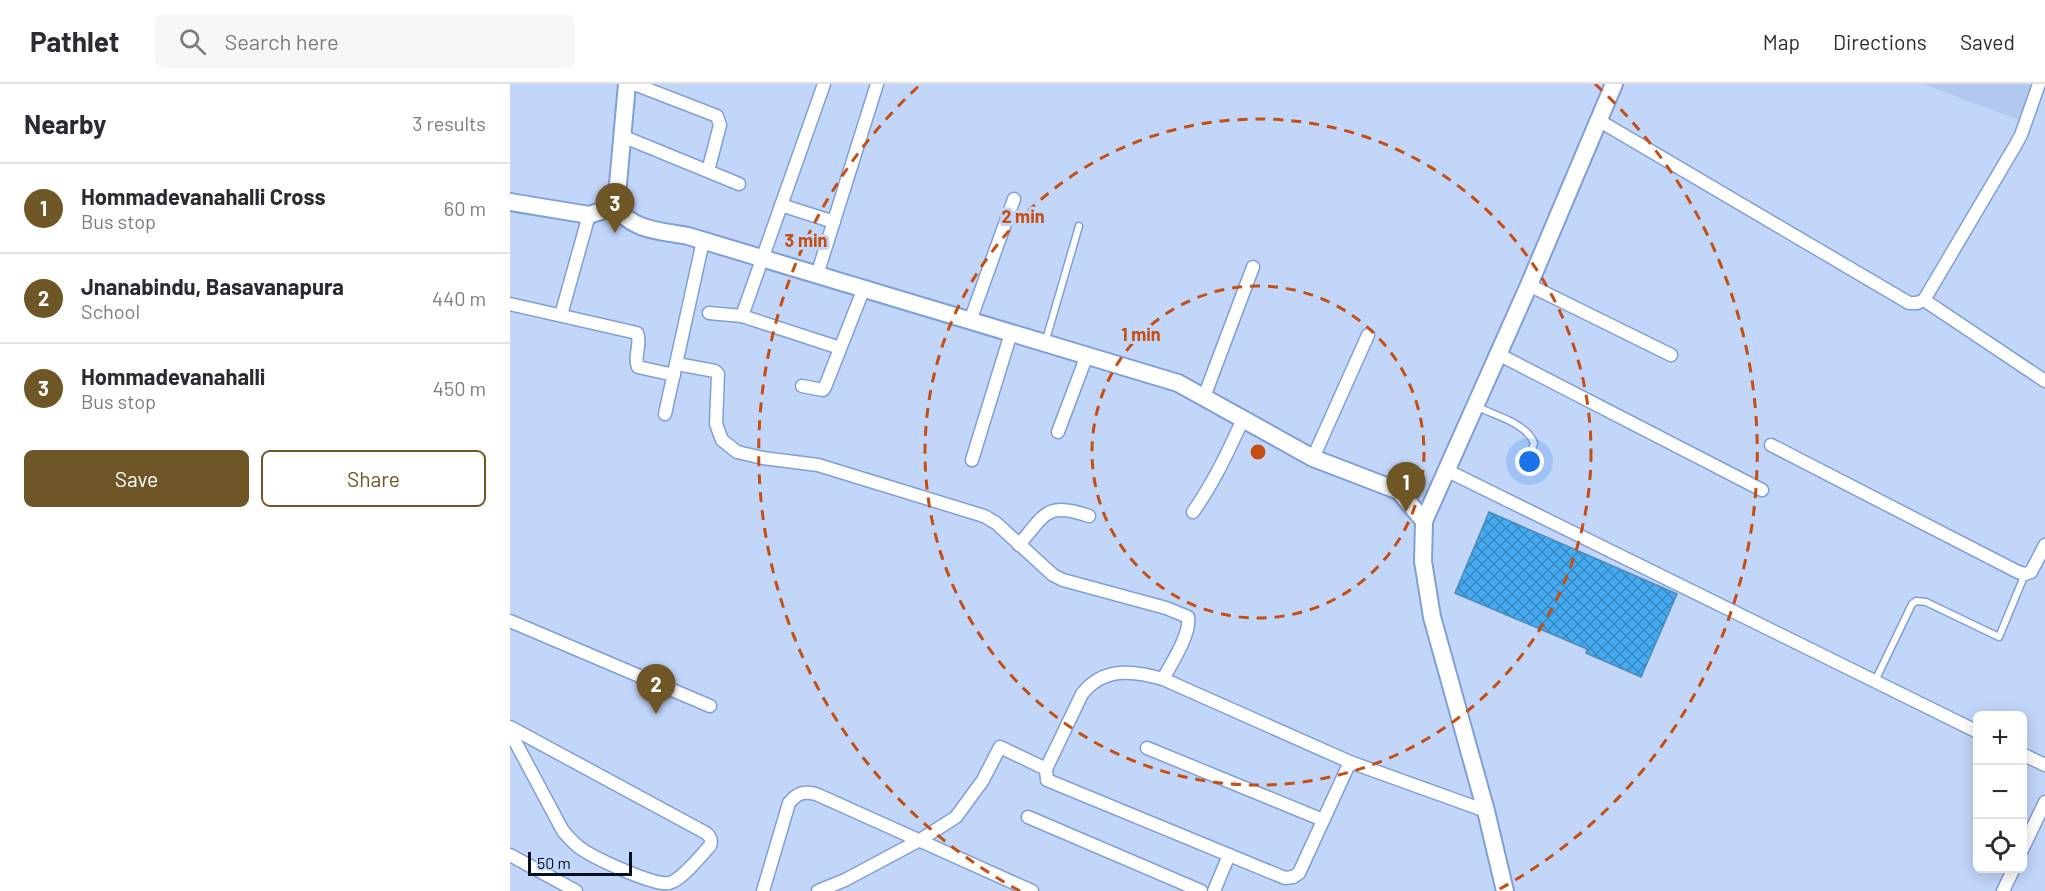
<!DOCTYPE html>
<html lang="en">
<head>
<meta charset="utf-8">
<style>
	:root { --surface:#fff; --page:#f7f7f7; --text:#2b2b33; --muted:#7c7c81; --line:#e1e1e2; --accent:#6e5626 }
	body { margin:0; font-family:Barlow,sans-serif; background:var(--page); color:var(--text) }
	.controls { position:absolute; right:18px; bottom:18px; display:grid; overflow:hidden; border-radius:9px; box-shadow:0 3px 15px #0003 }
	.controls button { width:54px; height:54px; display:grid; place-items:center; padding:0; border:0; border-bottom:2px solid var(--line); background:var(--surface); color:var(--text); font:30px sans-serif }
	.scale { position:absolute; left:18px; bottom:15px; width:104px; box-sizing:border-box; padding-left:6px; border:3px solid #060f24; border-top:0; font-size:16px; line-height:21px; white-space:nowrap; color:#060f24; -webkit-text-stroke:4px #c2d6fa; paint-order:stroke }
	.you { position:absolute; left:1020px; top:378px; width:21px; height:21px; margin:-15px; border:4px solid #fff; border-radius:50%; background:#1a73e8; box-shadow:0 0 0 9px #1a73e833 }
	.badge { display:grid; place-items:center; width:39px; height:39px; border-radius:50%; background:var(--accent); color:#fff; font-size:20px; font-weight:700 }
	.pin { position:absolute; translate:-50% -50px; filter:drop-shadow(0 2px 3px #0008) }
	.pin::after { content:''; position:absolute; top:32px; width:21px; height:18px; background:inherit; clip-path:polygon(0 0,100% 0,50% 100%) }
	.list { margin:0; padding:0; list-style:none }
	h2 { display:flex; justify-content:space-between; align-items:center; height:78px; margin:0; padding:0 24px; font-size:26px }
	h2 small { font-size:20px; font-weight:400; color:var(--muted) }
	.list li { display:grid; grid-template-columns:39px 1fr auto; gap:18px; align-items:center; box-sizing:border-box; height:90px; padding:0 24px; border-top:2px solid var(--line) }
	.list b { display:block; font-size:22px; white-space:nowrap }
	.list p { margin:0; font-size:20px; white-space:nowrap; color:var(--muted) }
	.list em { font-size:20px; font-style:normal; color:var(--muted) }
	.actions { display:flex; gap:12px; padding:18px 24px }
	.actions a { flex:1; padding:14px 0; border:2px solid var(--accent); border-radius:9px; text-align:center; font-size:21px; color:var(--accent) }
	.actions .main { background:var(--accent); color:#fff }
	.icon { flex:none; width:33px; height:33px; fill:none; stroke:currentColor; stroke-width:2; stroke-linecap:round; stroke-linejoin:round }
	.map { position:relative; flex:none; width:1535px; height:807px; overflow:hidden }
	header { display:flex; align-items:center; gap:36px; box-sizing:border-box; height:84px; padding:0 30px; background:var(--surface); border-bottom:2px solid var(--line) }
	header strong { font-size:28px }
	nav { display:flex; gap:33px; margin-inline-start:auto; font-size:21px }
	.search { width:420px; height:54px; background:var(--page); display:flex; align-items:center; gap:15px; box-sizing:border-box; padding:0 21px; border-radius:9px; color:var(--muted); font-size:22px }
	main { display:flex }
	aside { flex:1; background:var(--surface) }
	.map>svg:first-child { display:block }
</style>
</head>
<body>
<header>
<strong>Pathlet</strong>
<div class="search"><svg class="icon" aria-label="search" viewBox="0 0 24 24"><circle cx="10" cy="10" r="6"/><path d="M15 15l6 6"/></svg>Search here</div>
<nav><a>Map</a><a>Directions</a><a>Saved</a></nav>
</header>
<main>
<aside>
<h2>Nearby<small>3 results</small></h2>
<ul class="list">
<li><span class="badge">1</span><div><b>Hommadevanahalli Cross</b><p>Bus stop</p></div><em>60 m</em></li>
<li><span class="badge">2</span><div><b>Jnanabindu, Basavanapura</b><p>School</p></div><em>440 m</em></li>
<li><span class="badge">3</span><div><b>Hommadevanahalli</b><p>Bus stop</p></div><em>450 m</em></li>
</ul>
<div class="actions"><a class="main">Save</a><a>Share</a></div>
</aside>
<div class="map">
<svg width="1535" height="807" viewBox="0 0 1535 807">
	<defs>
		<pattern id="building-cross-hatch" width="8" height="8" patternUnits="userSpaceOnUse" patternTransform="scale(1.5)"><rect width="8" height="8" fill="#45aaf0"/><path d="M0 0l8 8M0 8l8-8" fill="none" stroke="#3889c2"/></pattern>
	</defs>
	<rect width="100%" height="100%" fill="#c2d6fa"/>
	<polygon fill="#b2c8ef" points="1413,0 1527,0 1509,36"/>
	<polygon fill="url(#building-cross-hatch)" stroke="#4f8ab6" stroke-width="1.5" points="979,428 1167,510 1131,593 1076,569 1077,565 945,509"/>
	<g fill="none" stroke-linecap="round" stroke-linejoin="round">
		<defs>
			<g id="lane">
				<polyline points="535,259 569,142"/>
				<path d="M 968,323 C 986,332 1016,339 1024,359 L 1018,378"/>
				<polyline points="1365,597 1402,520 1406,517 1416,518 1489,553 1515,490"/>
			</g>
			<g id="street">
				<polyline points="124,0 207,32 210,41 198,87"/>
				<polyline points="314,0 232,232 330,264"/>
				<polyline points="1088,36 1399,219 1407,219 1414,216 1505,62 1511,51 1529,0"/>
				<polyline points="112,52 229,100"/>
				<polyline points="271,121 324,138"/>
				<polyline points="307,191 367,0"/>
				<polyline points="1019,201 1161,271"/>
				<polyline points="1414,216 1535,297"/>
				<path d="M 0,220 L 127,249 C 132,260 123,272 128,283 L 164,291"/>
				<polyline points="199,229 232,232"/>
				<polyline points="51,231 79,131"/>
				<polyline points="460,237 504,115"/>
				<polyline points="988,270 1252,406"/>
				<path d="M 167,280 L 205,287 L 208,290 L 206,340 L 212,356 L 227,368 L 253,374 L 308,381 L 474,432 L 486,439 L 543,491 L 553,496 L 656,524 L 678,533 C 681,550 661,580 653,595"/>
				<polyline points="292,302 313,306 315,303 354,204"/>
				<polyline points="694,313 743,183"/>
				<polyline points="155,330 193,157"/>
				<polyline points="548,348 577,271"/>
				<polyline points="1261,361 1508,488 1515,490 1521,488 1535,461"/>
				<polyline points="803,374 858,251"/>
				<polyline points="462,376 501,249"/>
				<polyline points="938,387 1468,648"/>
				<path d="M 683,428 C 704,398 718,368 733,335"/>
				<path d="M 509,461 C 535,430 537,417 579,432"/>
				<polyline points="0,537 200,622"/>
				<path d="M 0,643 L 196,749 C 201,753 202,756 200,762 C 190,772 172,796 159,799 C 144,802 87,775 73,766 C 65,761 60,755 53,747 L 0,648"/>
				<polyline points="637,664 813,736"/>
				<polyline points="1512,670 1535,681"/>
				<path d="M 840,678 L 789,789 L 783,793 L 775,794 L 537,696 L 536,685 L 572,610 C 593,583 623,586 653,595 L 840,678 L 976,727"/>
				<polyline points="518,733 691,807"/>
				<polyline points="1512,766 1535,718"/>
				<polyline points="0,771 66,807"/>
				<path d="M 253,807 L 279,719 C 287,709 293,707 306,710 L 522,807"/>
				<polyline points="308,807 335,796 410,756 446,733 473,696 490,663 536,685"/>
				<polyline points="704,807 719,771"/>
				<polyline points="1493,807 1504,784"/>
			</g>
			<g id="secondary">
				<path d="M 117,0 L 106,122 C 121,147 152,147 178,152 L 668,299 L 803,374 L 889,407 L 914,437 L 913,477 L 922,533 L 976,727 L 995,807"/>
				<polyline points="0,118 79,131 106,122"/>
				<polyline points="914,437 1019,201 1104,0"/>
			</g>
		</defs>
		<use href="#lane" stroke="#809ed7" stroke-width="9"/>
		<use href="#street" stroke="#809ed7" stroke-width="15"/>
		<use href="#secondary" stroke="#809ed7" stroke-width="20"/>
		<use href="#lane" stroke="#fff" stroke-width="6"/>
		<use href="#street" stroke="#fff" stroke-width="12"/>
		<use href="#secondary" stroke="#fff" stroke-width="16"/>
	</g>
	<g fill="none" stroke="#c64e10" stroke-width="3" stroke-dasharray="10 8">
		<circle cx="748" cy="368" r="166"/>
		<circle cx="748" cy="368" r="333"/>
		<path d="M510 807A499 499 0 0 1 411 0M1085 0A499 499 0 0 1 986 807"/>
	</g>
	<circle cx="748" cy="368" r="9" fill="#c64e10" stroke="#c2d6fa" stroke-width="3"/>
	<g font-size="18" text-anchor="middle" font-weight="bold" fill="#c64e10" stroke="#c2d6fa" stroke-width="6" stroke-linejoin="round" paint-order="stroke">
		<text x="513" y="139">2 min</text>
		<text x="296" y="163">3 min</text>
		<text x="631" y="257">1 min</text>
	</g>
</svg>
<div class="controls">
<button>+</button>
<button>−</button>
<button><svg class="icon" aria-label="locate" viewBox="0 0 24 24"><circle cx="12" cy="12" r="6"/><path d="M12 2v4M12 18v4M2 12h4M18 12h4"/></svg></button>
</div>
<div class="scale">50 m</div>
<div class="you"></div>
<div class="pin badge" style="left:896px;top:428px">1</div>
<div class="pin badge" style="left:146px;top:630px">2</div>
<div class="pin badge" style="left:105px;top:149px">3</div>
</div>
</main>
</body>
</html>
